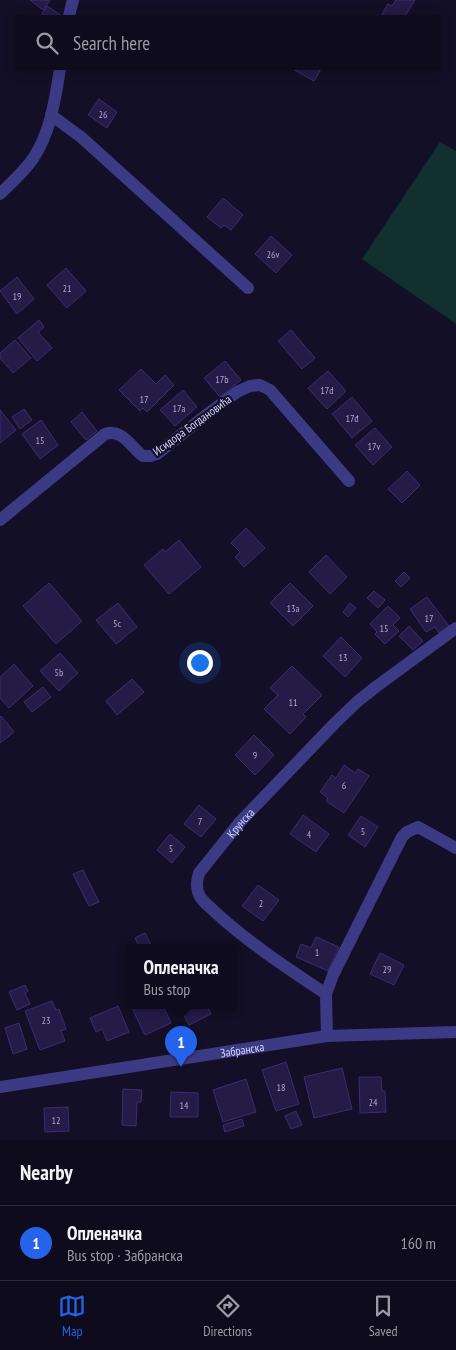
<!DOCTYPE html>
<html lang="en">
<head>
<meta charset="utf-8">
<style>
	:root { --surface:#0e0b1c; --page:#1c1929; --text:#f1f3f6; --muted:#9b9ba3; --line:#2e2b3b; --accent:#2563eb }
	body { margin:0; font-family:"PT Sans Narrow",sans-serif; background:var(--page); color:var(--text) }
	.you { position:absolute; left:199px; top:662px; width:18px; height:18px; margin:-12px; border:4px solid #fff; border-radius:50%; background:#1a73e8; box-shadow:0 0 0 8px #1a73e833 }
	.badge { display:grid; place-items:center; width:32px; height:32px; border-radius:50%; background:var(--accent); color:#fff; font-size:16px; font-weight:700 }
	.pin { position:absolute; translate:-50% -41px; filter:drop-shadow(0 1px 2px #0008) }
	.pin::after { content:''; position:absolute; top:26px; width:18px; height:15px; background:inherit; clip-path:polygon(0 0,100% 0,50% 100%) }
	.popup { position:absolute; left:126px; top:944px; width:110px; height:65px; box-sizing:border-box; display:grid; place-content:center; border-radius:0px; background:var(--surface); filter:drop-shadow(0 1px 4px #0005); font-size:16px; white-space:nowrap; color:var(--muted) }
	.popup b { font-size:19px; color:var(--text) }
	.popup::after { content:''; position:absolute; left:50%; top:100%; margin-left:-10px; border:10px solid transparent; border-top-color:var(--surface) }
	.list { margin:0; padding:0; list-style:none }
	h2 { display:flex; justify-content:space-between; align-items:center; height:65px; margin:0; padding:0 20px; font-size:21px }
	h2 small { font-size:16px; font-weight:400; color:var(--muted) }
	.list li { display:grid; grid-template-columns:32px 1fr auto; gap:15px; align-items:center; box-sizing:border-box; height:75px; padding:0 20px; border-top:1px solid var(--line) }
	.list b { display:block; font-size:19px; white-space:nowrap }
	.list p { margin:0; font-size:16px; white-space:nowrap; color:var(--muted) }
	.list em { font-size:16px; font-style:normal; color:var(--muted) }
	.icon { flex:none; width:28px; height:28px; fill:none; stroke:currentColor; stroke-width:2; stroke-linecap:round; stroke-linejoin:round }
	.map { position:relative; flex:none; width:456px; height:1140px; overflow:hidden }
	.search { position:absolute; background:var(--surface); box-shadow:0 2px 12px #0003; left:15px; right:15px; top:15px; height:55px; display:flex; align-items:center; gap:12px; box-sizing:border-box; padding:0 18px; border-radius:0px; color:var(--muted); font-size:19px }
	.sheet { height:140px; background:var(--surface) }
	nav { display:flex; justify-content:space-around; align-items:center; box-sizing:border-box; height:70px; border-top:1px solid var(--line); background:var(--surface); font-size:14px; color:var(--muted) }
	nav a { display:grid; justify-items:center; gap:2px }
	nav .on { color:var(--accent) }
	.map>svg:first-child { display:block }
</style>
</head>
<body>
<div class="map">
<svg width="456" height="1140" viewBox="0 0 456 1140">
	<rect width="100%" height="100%" fill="#130f26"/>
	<polygon fill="#12302f" points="440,142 456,151 456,324 362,259"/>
	<g fill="#241b47" stroke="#3b2d73">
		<polygon points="30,0 50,0 43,10"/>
		<polygon points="396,0 415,0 405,16 381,16 388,4 392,6"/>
		<polygon points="47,6 62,16 45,16 42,14"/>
		<polygon points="293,69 321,69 314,81"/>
		<polygon points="99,99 117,112 107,128 88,115"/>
		<polygon points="223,198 243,215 231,230 224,225 221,228 207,217"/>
		<polygon points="271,236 292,255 276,273 255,254"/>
		<polygon points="66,268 86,291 67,308 47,285"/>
		<polygon points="17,277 34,299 17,314 0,291"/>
		<polygon points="39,320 44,327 38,332 52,348 37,361 18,338"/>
		<polygon points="291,330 315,358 302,369 278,341"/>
		<polygon points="15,340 31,358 13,373 0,358 0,353"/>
		<polygon points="225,361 241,380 220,397 204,378"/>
		<polygon points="141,369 156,384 165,375 174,385 147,412 143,408 140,411 119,390"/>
		<polygon points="328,371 346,391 327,409 308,388"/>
		<polygon points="183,390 197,407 175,426 160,410"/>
		<polygon points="352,397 372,421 352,438 332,414"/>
		<polygon points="24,409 32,420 20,429 12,417"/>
		<polygon points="0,410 16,430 0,443"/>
		<polygon points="82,412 97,431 86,440 71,422"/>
		<polygon points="41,420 58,445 40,459 22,434"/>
		<polygon points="375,428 392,447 373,465 355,445"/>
		<polygon points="407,471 420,485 402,503 388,489"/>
		<polygon points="246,528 265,548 244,567 235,557 240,552 231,543"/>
		<polygon points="179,540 201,567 169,594 144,565 163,549 165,552"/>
		<polygon points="326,555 347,577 330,594 309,572"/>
		<polygon points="404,572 410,578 401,587 395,581"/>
		<polygon points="49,583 82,621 56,644 23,606"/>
		<polygon points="290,583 313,606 293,626 270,603"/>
		<polygon points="374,591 385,600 378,608 367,598"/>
		<polygon points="427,597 449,626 439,633 435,627 426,632 410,609"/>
		<polygon points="118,603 137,627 116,644 96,620"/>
		<polygon points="350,603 356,608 348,617 343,612"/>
		<polygon points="388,606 400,618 393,625 399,631 385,644 375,634 377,632 370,624"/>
		<polygon points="409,626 423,641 413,650 399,636"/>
		<polygon points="341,637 362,658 345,677 323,656"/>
		<polygon points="60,653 78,673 59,691 40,671"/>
		<polygon points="14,664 33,686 9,708 0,698 0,677"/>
		<polygon points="292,666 322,695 303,714 306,717 290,734 264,709 278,695 270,688"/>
		<polygon points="132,679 144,692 117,715 106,701"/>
		<polygon points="43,687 51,697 32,712 24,702"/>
		<polygon points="1,716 14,732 0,743 0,717"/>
		<polygon points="254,735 274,755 255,775 235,755"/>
		<polygon points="344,765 355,773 358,769 369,776 344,813 326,801 328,798 320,792 332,775 336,778"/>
		<polygon points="199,805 216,819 201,837 184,824"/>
		<polygon points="303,815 329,834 316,852 290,834"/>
		<polygon points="361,816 378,827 365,847 348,835"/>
		<polygon points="170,834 185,847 172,863 157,850"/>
		<polygon points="83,870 99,902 89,906 73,874"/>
		<polygon points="258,885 279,900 263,921 242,906"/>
		<polygon points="145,933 151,945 145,948 140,948 135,938"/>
		<polygon points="316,937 339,947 328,971 296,957 301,944 311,948"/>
		<polygon points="380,953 404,965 394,985 370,974"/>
		<polygon points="25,985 28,991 25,993 30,1004 17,1010 9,992"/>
		<polygon points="52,1001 56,1010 59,1009 66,1029 61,1031 65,1041 40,1050 25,1011"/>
		<polygon points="118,1006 129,1032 107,1041 102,1029 96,1032 90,1018"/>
		<polygon points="131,1006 163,1006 171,1023 145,1035"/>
		<polygon points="179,1006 207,1006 211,1014 189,1025"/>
		<polygon points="19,1023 27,1049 13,1054 5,1028"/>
		<polygon points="286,1062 299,1104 276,1111 262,1070"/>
		<polygon points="342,1068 352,1109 314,1118 304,1077"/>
		<polygon points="359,1077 381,1077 382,1091 385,1091 386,1112 360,1113"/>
		<polygon points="246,1079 256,1112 223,1122 213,1090"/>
		<polygon points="123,1089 142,1090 141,1102 137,1102 136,1126 122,1125"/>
		<polygon points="171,1092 198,1093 198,1117 170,1117"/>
		<polygon points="68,1107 69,1131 45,1132 44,1108"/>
		<polygon points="296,1111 302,1125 291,1129 285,1116"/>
		<polygon points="242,1119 244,1126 225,1132 223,1125"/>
	</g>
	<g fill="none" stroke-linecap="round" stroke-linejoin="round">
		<g stroke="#3d3a85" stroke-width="12">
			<polyline points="69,16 73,0"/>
			<polyline points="51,115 81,137 248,288"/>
			<path d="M 0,194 C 11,183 26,170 34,157 C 51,131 55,99 60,69"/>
			<path d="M 0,520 L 105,434 C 122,428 131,447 143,456 L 150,456 L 157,454 L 201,419 L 237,392 L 250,386 L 260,385 L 270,390 L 349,481"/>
			<polyline points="326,994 333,975 402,837 407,832 418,827 456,848"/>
			<path id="s1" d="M 327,1036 L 326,994 C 287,968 249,943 215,912 C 209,906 200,900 198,892 C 196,885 197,879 199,873 L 240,822 L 335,723 L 358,701 L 377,686 L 456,628"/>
			<path id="s2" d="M 0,1087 L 327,1036 L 456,1032"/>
		</g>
	</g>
	<g text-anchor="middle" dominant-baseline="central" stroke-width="4.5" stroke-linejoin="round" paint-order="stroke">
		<g font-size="10" fill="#aca6d1">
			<text x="103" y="114">26</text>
			<text x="273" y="254">26v</text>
			<text x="67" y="288">21</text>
			<text x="17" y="296">19</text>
			<text x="222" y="379">17b</text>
			<text x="327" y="390">17d</text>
			<text x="144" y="399">17</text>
			<text x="179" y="408">17a</text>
			<text x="352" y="418">17đ</text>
			<text x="40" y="440">15</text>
			<text x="374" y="446">17v</text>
			<text x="293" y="608">13a</text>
			<text x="429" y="618">17</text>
			<text x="117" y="623">5c</text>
			<text x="384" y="628">15</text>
			<text x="343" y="657">13</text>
			<text x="59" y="672">5b</text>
			<text x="293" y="702">11</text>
			<text x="255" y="755">9</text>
			<text x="344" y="785">6</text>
			<text x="200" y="821">7</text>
			<text x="363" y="831">5</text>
			<text x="309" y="834">4</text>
			<text x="171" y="848">5</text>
			<text x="261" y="903">2</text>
			<text x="317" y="952">1</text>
			<text x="387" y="969">29</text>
			<text x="46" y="1020">23</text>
			<text x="281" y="1087">18</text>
			<text x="373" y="1102">24</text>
			<text x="184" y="1105">14</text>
			<text x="56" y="1120">12</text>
		</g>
		<g font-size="12" fill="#d9d4ff" stroke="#130f26">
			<text transform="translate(192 425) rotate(-36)">Исидора Богдановића</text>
			<text stroke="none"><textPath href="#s1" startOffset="291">Крунска</textPath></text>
			<text stroke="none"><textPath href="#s2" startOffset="245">Забранска</textPath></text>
		</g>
	</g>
</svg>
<div class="you"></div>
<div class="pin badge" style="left:181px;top:1067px">1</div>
<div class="popup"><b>Опленачка</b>Bus stop</div>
<div class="search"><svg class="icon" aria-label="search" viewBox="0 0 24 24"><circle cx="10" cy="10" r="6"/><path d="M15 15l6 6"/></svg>Search here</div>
</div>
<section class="sheet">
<h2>Nearby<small></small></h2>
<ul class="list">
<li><span class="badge">1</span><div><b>Опленачка</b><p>Bus stop · Забранска</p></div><em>160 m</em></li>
</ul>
</section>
<nav>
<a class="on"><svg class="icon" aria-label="map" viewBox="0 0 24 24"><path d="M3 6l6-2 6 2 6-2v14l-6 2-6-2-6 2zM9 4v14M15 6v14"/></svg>Map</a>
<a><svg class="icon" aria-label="directions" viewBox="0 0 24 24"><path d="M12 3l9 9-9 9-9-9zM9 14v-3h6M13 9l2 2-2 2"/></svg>Directions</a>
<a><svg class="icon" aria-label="saved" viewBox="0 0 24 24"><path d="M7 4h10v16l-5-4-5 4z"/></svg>Saved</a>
</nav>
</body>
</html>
